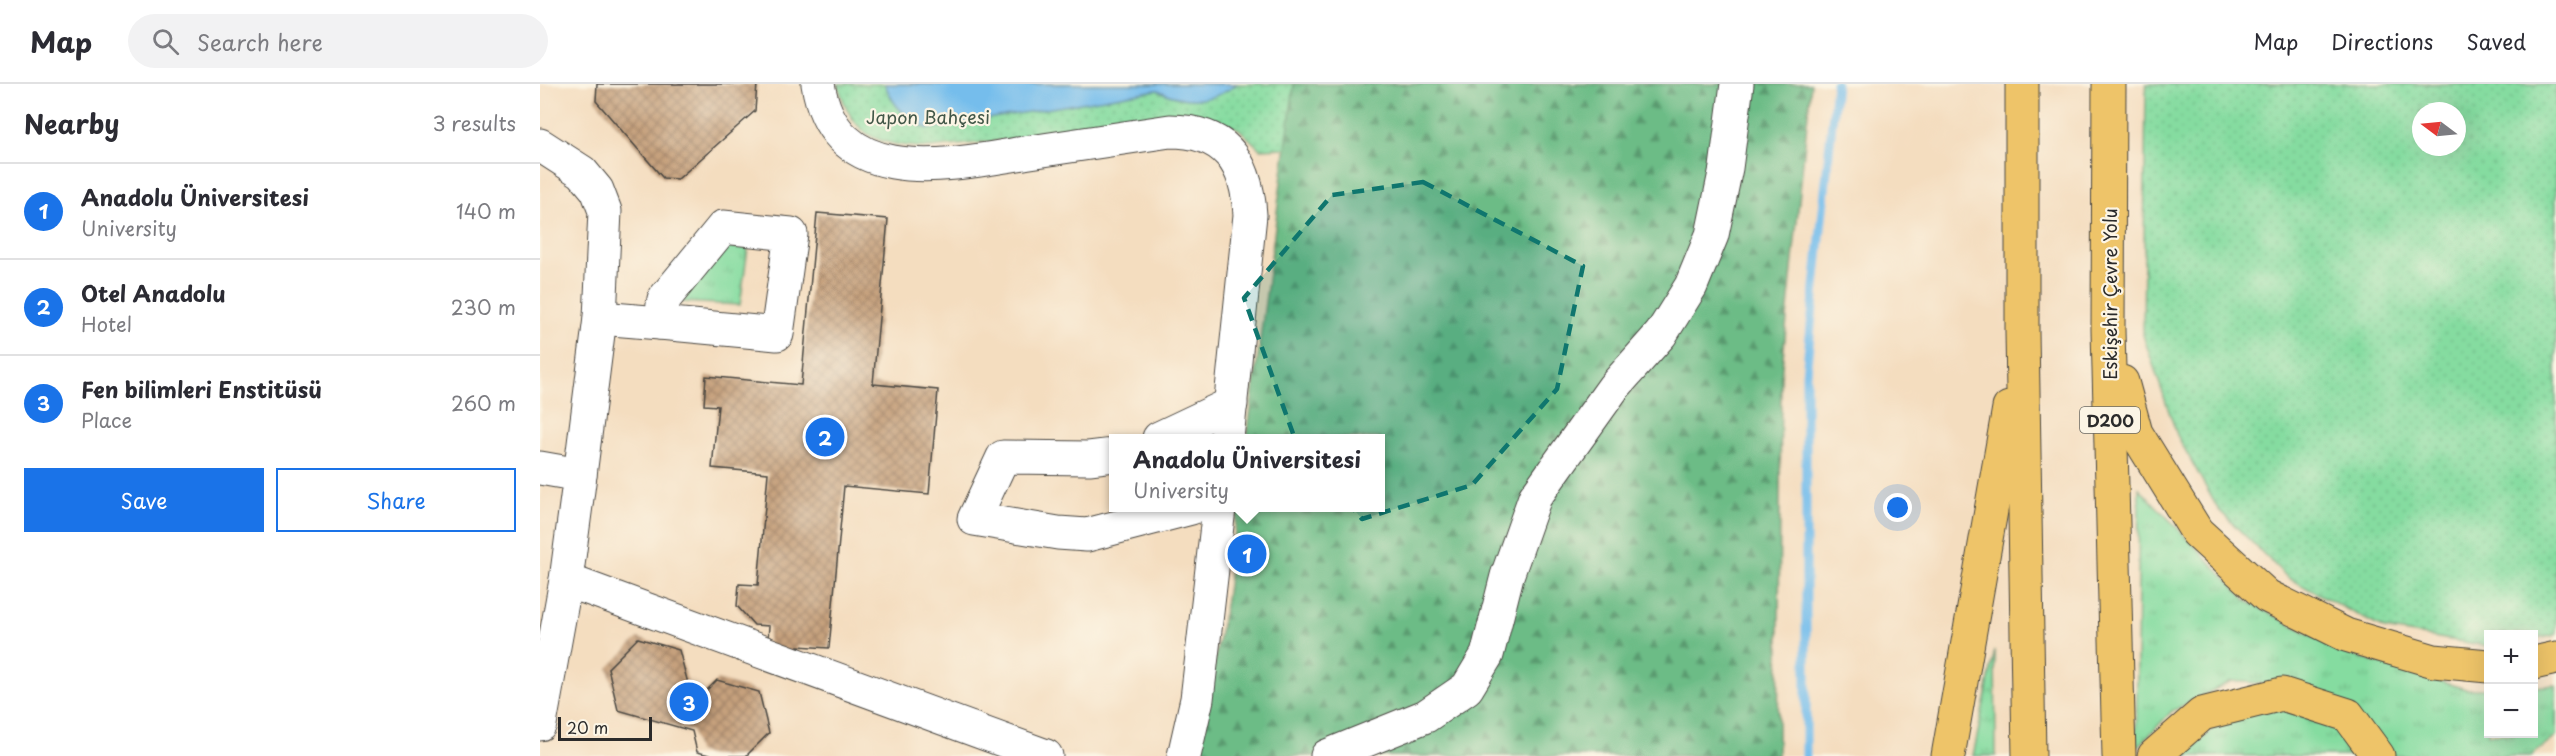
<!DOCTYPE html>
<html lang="en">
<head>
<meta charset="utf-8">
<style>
	:root { --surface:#fff; --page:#f2f2f3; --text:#2b2b33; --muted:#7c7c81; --line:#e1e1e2; --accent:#1a73e8 }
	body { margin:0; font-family:"Playpen Sans",sans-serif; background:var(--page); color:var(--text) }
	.controls { position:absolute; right:18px; bottom:18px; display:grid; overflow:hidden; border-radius:0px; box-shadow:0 6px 24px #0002 }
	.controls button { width:54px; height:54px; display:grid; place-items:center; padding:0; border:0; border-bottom:2px solid var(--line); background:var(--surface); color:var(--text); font:30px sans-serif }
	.compass { position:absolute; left:1872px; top:18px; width:54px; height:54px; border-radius:50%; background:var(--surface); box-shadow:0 6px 24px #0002; rotate:286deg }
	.scale { position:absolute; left:18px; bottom:15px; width:94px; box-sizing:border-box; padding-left:6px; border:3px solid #2b2b2b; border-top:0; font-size:16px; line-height:21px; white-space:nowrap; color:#2b2b2b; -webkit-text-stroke:4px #fcf5e5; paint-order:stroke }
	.you { position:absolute; left:1358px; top:424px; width:21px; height:21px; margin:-15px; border:4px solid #fff; border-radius:50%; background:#1a73e8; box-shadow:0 0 0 9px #1a73e833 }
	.badge { display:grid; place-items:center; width:39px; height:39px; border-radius:50%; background:var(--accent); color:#fff; font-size:20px; font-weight:700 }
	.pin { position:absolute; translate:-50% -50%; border:3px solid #fff; box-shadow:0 2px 6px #0006 }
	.popup { position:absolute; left:569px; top:350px; width:276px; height:78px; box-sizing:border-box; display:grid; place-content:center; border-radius:0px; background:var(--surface); filter:drop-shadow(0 2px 4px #0005); font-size:20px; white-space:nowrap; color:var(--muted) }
	.popup b { font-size:22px; color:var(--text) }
	.popup::after { content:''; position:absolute; left:50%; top:100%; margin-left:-12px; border:12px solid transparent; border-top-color:var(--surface) }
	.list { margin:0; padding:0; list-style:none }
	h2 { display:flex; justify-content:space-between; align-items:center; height:78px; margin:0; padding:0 24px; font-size:26px }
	h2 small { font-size:20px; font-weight:400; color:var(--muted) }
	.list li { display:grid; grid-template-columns:39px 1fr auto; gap:18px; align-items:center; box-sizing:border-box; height:96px; padding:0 24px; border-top:2px solid var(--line) }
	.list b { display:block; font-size:22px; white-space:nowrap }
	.list p { margin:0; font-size:20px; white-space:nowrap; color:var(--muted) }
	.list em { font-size:20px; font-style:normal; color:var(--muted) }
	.actions { display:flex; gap:12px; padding:18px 24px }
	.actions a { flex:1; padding:14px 0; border:2px solid var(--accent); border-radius:0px; text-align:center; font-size:21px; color:var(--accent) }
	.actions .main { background:var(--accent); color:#fff }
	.icon { flex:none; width:33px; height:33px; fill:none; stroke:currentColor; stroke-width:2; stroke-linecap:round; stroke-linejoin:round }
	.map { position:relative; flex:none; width:2016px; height:672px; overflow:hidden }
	header { display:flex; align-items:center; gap:36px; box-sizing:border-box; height:84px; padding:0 30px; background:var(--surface); border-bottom:2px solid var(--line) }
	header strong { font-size:28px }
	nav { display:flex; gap:33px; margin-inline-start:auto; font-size:21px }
	.search { width:420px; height:54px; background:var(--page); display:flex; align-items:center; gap:15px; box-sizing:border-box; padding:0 21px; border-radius:33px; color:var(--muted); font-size:22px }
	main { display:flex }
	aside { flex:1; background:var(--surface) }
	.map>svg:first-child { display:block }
</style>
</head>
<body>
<header>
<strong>Map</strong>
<div class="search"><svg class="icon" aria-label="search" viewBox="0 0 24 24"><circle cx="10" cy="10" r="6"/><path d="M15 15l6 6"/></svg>Search here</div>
<nav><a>Map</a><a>Directions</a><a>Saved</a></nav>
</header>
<main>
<aside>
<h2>Nearby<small>3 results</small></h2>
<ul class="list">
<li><span class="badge">1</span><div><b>Anadolu Üniversitesi</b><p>University</p></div><em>140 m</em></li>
<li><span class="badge">2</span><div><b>Otel Anadolu</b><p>Hotel</p></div><em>230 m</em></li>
<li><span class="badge">3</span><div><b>Fen bilimleri Enstitüsü</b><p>Place</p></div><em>260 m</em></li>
</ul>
<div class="actions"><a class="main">Save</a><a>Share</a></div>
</aside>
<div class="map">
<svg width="2016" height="672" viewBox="0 0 2016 672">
	<defs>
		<pattern id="grass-tufts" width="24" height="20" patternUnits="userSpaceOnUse" patternTransform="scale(1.5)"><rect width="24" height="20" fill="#85dca0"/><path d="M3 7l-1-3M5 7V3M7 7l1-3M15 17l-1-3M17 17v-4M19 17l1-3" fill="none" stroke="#73bd8a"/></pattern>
		<pattern id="forest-firs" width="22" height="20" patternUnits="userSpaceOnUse" patternTransform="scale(1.5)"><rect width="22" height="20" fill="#6cbc86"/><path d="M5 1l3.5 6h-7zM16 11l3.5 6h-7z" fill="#59996e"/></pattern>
		<pattern id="park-dots" width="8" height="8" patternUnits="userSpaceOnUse" patternTransform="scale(1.5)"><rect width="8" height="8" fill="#85dca0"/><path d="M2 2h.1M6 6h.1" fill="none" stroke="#73bd8a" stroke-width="1.8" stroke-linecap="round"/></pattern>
		<pattern id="building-cross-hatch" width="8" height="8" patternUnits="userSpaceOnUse" patternTransform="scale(1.5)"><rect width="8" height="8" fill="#c6a17d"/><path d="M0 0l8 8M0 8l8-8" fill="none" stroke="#a18367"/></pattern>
	</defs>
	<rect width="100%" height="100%" fill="#fcf5e5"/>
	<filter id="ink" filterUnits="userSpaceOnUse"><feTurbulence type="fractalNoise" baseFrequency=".0167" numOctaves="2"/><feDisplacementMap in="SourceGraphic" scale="12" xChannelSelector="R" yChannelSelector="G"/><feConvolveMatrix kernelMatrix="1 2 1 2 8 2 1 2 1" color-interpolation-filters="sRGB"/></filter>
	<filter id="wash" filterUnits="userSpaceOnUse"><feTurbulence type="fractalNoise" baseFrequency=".008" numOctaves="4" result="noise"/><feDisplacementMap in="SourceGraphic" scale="24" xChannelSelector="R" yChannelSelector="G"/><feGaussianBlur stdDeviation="1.35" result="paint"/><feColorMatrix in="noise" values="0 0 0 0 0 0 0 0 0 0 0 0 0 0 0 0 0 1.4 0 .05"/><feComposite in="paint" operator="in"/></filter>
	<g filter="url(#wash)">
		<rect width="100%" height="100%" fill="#f4ddbf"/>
		<g fill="url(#grass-tufts)" stroke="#588466" stroke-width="1.5">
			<polygon points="187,163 208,164 200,221 140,218"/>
			<polygon points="1599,404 1708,518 1810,571 1926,605 1948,605 1948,650 1994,650 1994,603 2016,601 2016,653 1991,672 1850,672 1773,604 1691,597 1632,627 1596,665"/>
			<polygon points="1455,566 1456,672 1433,672"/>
			<polygon points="1747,625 1784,634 1818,663 1822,672 1645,672 1673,645 1699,628"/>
		</g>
		<polygon fill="url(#forest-firs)" stroke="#4c7458" stroke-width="1.5" points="754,0 1271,0 1241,293 1238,672 657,672 686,516 698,424 840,424 840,354 707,354"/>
		<g fill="url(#park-dots)" stroke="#588466" stroke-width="1.5" fill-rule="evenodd">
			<path d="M 298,0 L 754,0 L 746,64 L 720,65 L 699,45 L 674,34 L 390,64 C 338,60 313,56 298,0 Z"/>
			<path d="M 1606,0 L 2016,0 L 2016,551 L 1994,555 L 1994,550 L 1948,550 L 1948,562 L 1844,545 L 1748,494 L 1678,425 L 1637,351 L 1603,251 ZM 1881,27 L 1917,27 L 1917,63 L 1881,63 Z"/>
		</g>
		<path fill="#74bdec" stroke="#50748c" stroke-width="1.5" d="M 345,0 L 697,0 C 672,19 644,19 617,6 L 388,45 C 367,35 353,23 345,0 Z"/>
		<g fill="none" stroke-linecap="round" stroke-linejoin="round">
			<polyline stroke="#74bdec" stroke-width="9" points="1266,672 1266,290 1296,0"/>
		</g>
		<g id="blocks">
			<g fill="url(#building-cross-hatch)">
				<polygon points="57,0 217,0 215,27 138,95 123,94 56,17"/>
				<polygon points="277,129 348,135 333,300 398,306 389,410 304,402 289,564 258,562 257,571 227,568 229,542 214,541 197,522 199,500 218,501 228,389 172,384 178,322 164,321 166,292 261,301"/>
				<polygon points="98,554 139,566 150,607 162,611 177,596 219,608 229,649 206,672 173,672 157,668 152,647 78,626 68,584"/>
			</g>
		</g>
	</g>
	<g filter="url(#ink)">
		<use href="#blocks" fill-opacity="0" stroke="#494641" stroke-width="1.5"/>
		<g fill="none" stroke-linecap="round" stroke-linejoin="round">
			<defs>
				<g id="minor">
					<path d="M 278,0 C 296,109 414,80 490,68 C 537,61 583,54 630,47 C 686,47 707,79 710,131 L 687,354"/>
					<polyline points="0,61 42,88 57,106 65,127 60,234 40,391 26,496 0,640"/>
					<polygon points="183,143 251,150 237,250 120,239 124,215"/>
					<polyline points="60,234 120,239"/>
					<polyline points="619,354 691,320"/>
					<polyline points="574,371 549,374 463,373 434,435 518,449 547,451 651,424"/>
					<polyline points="0,384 40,391"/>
					<polyline points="26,496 506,672"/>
					<polyline points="644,672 657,615 679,424"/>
					<polyline points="787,672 886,632 927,604 947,571 967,492 995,413 1073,304 1121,250 1151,202 1172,151 1186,84 1197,0"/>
				</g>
				<g id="highway">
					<polyline points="1482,0 1482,248 1489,672"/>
					<polyline points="1569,0 1568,246 1579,672"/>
					<polyline points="1582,298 1596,349 1657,448 1727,512 1806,551 1894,577 1948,582"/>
					<polyline points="1994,579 2016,574"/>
					<polyline points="1408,672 1469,324"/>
					<polyline points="1614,672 1662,630 1742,610 1808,631 1838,672"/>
				</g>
			</defs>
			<use href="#minor" stroke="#494641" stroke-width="35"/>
			<use href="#highway" stroke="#494641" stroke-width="35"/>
			<use href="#minor" stroke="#fff" stroke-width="33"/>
			<use href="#highway" stroke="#eec469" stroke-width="33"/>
		</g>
	</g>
	<path fill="#0f766e" fill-opacity="0.2" stroke="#0f766e" stroke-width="4.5" stroke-dasharray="12 8" stroke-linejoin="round" d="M 883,98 L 1043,182 L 1017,305 L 932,401 L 822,435 L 755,355 L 704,214 L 792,111 Z"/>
	<g text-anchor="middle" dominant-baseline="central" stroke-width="4.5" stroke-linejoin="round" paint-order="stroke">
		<rect fill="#fcf5e5" stroke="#6a6863" stroke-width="1.5" x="1540" y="323" width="60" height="26" rx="4.5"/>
		<g font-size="16" font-weight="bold" fill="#2b2b2b">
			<text x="1570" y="336">D200</text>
		</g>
		<g font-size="18" fill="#425748" stroke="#fcf5e5">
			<text x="388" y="32">Japon Bahçesi</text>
		</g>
		<g font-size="18" fill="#2b2b2b" stroke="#fcf5e5">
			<text transform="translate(1569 210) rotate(-90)">Eskişehir Çevre Yolu</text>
		</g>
	</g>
</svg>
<div class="controls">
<button>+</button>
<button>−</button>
</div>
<svg class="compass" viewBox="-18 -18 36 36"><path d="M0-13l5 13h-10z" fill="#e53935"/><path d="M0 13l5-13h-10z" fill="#7c7c81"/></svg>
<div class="scale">20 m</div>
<div class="you"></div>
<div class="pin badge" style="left:707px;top:470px">1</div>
<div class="popup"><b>Anadolu Üniversitesi</b>University</div>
<div class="pin badge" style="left:285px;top:353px">2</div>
<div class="pin badge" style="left:149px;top:618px">3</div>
</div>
</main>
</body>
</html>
